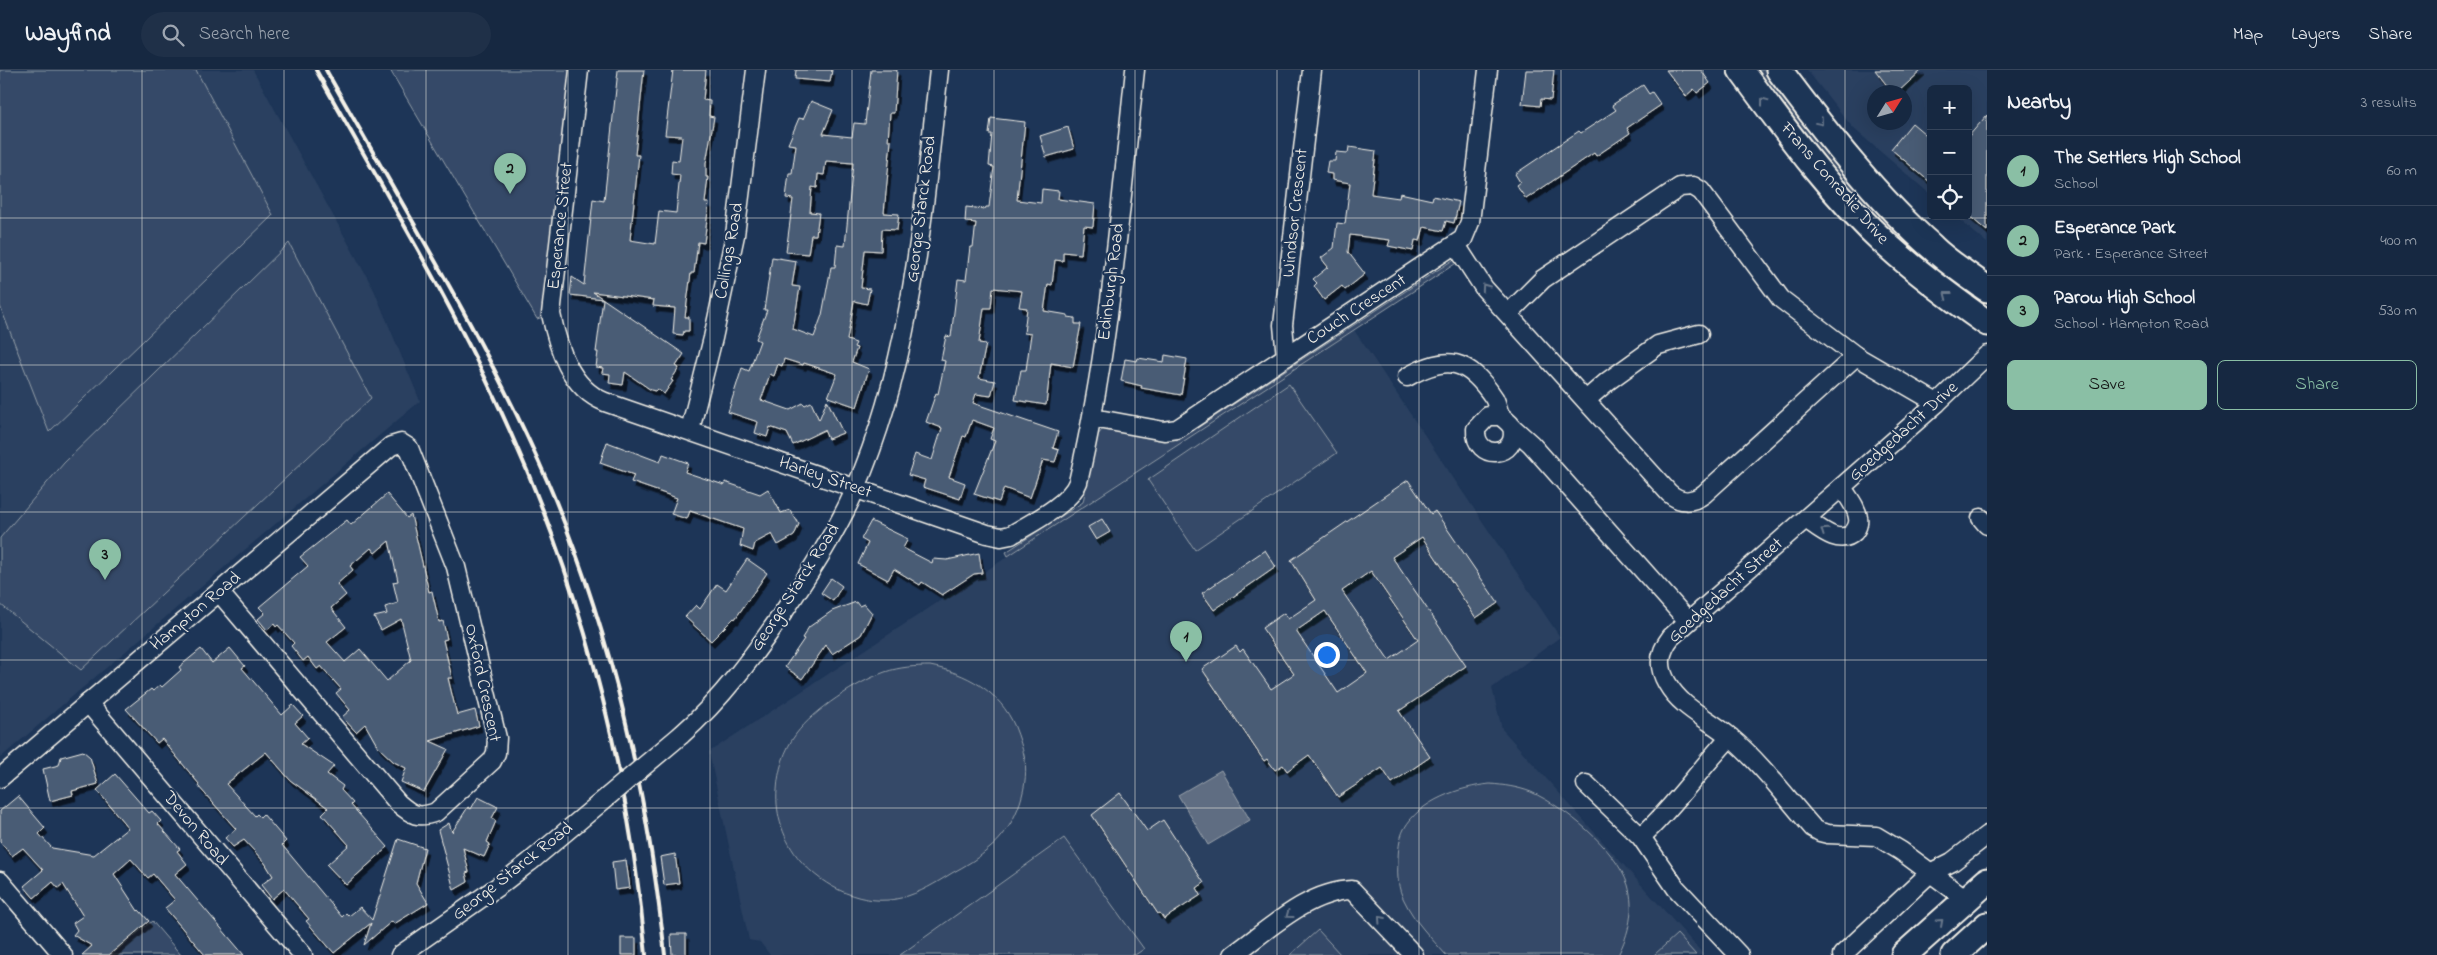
<!DOCTYPE html>
<html lang="en">
<head>
<meta charset="utf-8">
<style>
	:root { --surface:#162841; --page:#1f3048; --text:#f1f3f6; --muted:#9ea6b1; --line:#35445a; --accent:#8abfa5 }
	body { margin:0; font-family:"Indie Flower",sans-serif; background:var(--page); color:var(--text) }
	.controls { position:absolute; right:15px; top:15px; display:grid; overflow:hidden; border-radius:8px; box-shadow:0 5px 20px #0002 }
	.controls button { width:45px; height:45px; display:grid; place-items:center; padding:0; border:0; border-bottom:1px solid var(--line); background:var(--surface); color:var(--text); font:25px sans-serif }
	.compass { position:absolute; left:1867px; top:15px; width:45px; height:45px; border-radius:50%; background:var(--surface); box-shadow:0 5px 20px #0002; rotate:53deg }
	.you { position:absolute; left:1326px; top:584px; width:18px; height:18px; margin:-12px; border:4px solid #fff; border-radius:50%; background:#1a73e8; box-shadow:0 0 0 8px #1a73e833 }
	.badge { display:grid; place-items:center; width:32px; height:32px; border-radius:50%; background:var(--accent); color:#111; font-size:16px; font-weight:700 }
	.pin { position:absolute; translate:-50% -41px; filter:drop-shadow(0 1px 2px #0008) }
	.pin::after { content:''; position:absolute; top:26px; width:18px; height:15px; background:inherit; clip-path:polygon(0 0,100% 0,50% 100%) }
	.list { margin:0; padding:0; list-style:none }
	h2 { display:flex; justify-content:space-between; align-items:center; height:65px; margin:0; padding:0 20px; font-size:21px }
	h2 small { font-size:16px; font-weight:400; color:var(--muted) }
	.list li { display:grid; grid-template-columns:32px 1fr auto; gap:15px; align-items:center; box-sizing:border-box; height:70px; padding:0 20px; border-top:1px solid var(--line) }
	.list b { display:block; font-size:19px; white-space:nowrap }
	.list p { margin:0; font-size:16px; white-space:nowrap; color:var(--muted) }
	.list em { font-size:16px; font-style:normal; color:var(--muted) }
	.actions { display:flex; gap:10px; padding:15px 20px }
	.actions a { flex:1; padding:11px 0; border:1px solid var(--accent); border-radius:8px; text-align:center; font-size:18px; color:var(--accent) }
	.actions .main { background:var(--accent); color:#111 }
	.icon { flex:none; width:28px; height:28px; fill:none; stroke:currentColor; stroke-width:2; stroke-linecap:round; stroke-linejoin:round }
	.map { position:relative; flex:none; width:1987px; height:885px; overflow:hidden }
	header { display:flex; align-items:center; gap:30px; box-sizing:border-box; height:70px; padding:0 25px; background:var(--surface); border-bottom:1px solid var(--line) }
	header strong { font-size:24px }
	nav { display:flex; gap:28px; margin-inline-start:auto; font-size:18px }
	.search { width:350px; height:45px; background:var(--page); display:flex; align-items:center; gap:12px; box-sizing:border-box; padding:0 18px; border-radius:28px; color:var(--muted); font-size:19px }
	main { display:flex }
	aside { flex:1; background:var(--surface) }
	.map>svg:first-child { display:block }
</style>
</head>
<body>
<header>
<strong>Wayfind</strong>
<div class="search"><svg class="icon" aria-label="search" viewBox="0 0 24 24"><circle cx="10" cy="10" r="6"/><path d="M15 15l6 6"/></svg>Search here</div>
<nav><a>Map</a><a>Layers</a><a>Share</a></nav>
</header>
<main>
<div class="map">
<svg width="1987" height="885" viewBox="0 0 1987 885">
	<defs>
		<filter id="shadow"><feDropShadow dx="3" dy="5.5" stdDeviation="0" flood-color="#0009"/></filter>
	</defs>
	<rect width="100%" height="100%" fill="#1d3557"/>
	<filter id="ink" filterUnits="userSpaceOnUse"><feTurbulence type="fractalNoise" baseFrequency=".02" numOctaves="2"/><feDisplacementMap in="SourceGraphic" scale="10" xChannelSelector="R" yChannelSelector="G"/><feConvolveMatrix kernelMatrix="1 2 1 2 8 2 1 2 1" color-interpolation-filters="sRGB"/></filter>
	<g filter="url(#ink)">
		<g fill="#2a4060" fill-rule="evenodd">
			<polygon points="0,0 253,0 374,220 420,331 0,688"/>
			<path d="M 1807,0 L 1987,0 L 1987,173 L 1955,146 L 1968,146 L 1968,19 L 1931,19 L 1931,125 L 1853,58 ZM 1874,22 L 1904,22 L 1904,52 L 1874,52 Z"/>
			<polygon points="1354,260 1560,567 1492,618 1502,659 1704,885 770,885 760,872 749,870 709,682"/>
		</g>
		<g fill="#354a67" stroke="#949ea8">
			<polygon points="0,0 196,0 273,145 49,362 0,236"/>
			<polygon points="390,0 571,0 543,247 537,249"/>
			<path d="M 1754,0 L 1765,0 C 1811,62 1867,116 1911,179 L 1909,181 C 1853,124 1803,64 1754,0 Z"/>
			<polygon points="289,173 371,328 81,600 0,534 0,468 64,393"/>
			<polygon points="1456,188 1461,190 1008,486 1006,482 1083,432 1096,367 1103,359 1179,370"/>
			<polygon points="1289,314 1337,383 1195,480 1148,410"/>
			<path d="M 930,596 C 966,603 1000,621 1015,657 C 1019,667 1023,679 1025,690 C 1029,720 1014,759 990,778 C 979,788 965,796 952,803 C 936,813 920,823 901,828 C 864,837 824,818 800,790 C 784,771 775,745 777,720 C 778,701 784,680 796,664 C 814,640 857,612 885,602 C 900,597 915,596 930,596 Z"/>
			<path d="M 1490,714 C 1504,715 1518,717 1531,722 C 1565,737 1616,779 1628,815 C 1635,839 1629,864 1618,885 L 1446,885 C 1431,868 1414,851 1404,830 C 1398,819 1397,805 1398,793 C 1398,781 1399,769 1404,759 C 1420,730 1460,717 1490,714 Z"/>
			<polygon points="1064,768 1144,879 1135,885 900,885"/>
			<polygon points="152,851 181,885 111,885"/>
			<polygon points="1318,860 1341,885 1290,885"/>
			<polygon points="1677,864 1696,885 1654,885"/>
		</g>
		<polygon fill="#5e6d82" stroke="#9aa2ab" points="1221,700 1250,750 1208,775 1178,725"/>
		<g fill="#485b74" stroke="#f4f1e8" fill-rule="evenodd" filter="url(#shadow)">
			<polygon points="618,0 644,0 635,85 639,85 630,170 655,174 659,141 676,143 680,105 671,104 672,90 679,91 682,66 665,65 673,0 706,0 703,30 710,31 709,46 714,47 706,93 706,107 708,107 705,133 709,133 704,173 698,172 694,203 691,203 685,247 689,247 689,261 684,261 683,265 673,264 675,238 653,236 654,230 593,222 684,284 676,296 679,298 671,310 673,311 664,324 657,319 655,321 651,320 625,302 623,315 609,313 610,304 602,303 603,298 596,297 598,282 596,282 603,229 570,225 572,207 584,215 593,129 604,131"/>
			<polygon points="796,0 832,0 830,12 795,9"/>
			<polygon points="871,0 897,0 894,43 890,43 888,71 891,71 884,143 899,144 897,160 882,159 881,181 865,180 861,218 870,219 867,234 854,231 847,270 856,273 854,277 857,278 852,292 869,299 857,337 828,327 837,304 804,293 803,295 784,289 782,296 778,294 774,306 770,304 761,330 790,340 803,333 805,335 811,332 819,350 827,330 843,363 828,369 824,360 793,375 787,363 770,357 767,367 755,363 758,352 728,342 742,298 749,301 760,271 756,269 767,240 764,240 772,187 796,191 792,216 800,217 793,259 814,267 822,245 831,197 835,197 837,175 845,176 853,93 826,91 824,105 818,104 817,118 812,117 810,142 819,143 816,165 811,165 808,184 786,182 793,129 786,128 789,103 792,103 796,75 788,74 799,48 803,49 811,31 833,40 823,64 852,67 854,53 865,54"/>
			<polygon points="1526,0 1554,0 1551,30 1541,29 1540,36 1522,34"/>
			<polygon points="1666,0 1701,0 1710,13 1697,23 1694,19 1686,26"/>
			<polygon points="1875,0 1922,0 1898,22 1892,22"/>
			<polygon points="1643,15 1649,24 1652,22 1661,35 1627,58 1630,63 1596,86 1594,83 1526,129 1516,115 1520,112 1515,104 1579,61 1581,63 1616,40 1612,35"/>
			<polygon points="1987,45 1987,161 1968,145 1968,67"/>
			<polygon points="991,48 1025,52 1017,130 1041,133 1042,119 1059,121 1058,129 1095,134 1093,157 1084,156 1081,184 1063,182 1063,191 1055,190 1052,215 1048,214 1044,241 1068,245 1068,247 1075,248 1075,254 1081,254 1073,297 1051,293 1046,335 1015,330 1021,300 1026,300 1031,264 1024,263 1027,238 1019,237 1022,221 993,218 991,238 984,238 979,273 986,274 979,308 995,311 991,326 976,324 973,333 1058,362 1053,378 1059,380 1055,392 1043,390 1030,428 1004,418 999,432 974,424 995,371 990,369 994,358 972,350 966,367 963,366 949,407 965,413 960,429 923,417 925,410 908,405 915,384 932,390 942,358 926,352 936,323 938,324 945,291 941,290 946,266 951,267 958,209 966,210 970,177 973,177 976,153 965,152 966,137 985,139 986,137 989,137 994,97 989,96 992,64 989,64"/>
			<polygon points="1912,53 1931,69 1931,113 1891,79"/>
			<polygon points="1068,57 1074,79 1046,87 1040,66"/>
			<polygon points="1349,77 1376,81 1371,124 1399,128 1400,123 1432,130 1433,126 1459,132 1454,153 1446,151 1443,161 1424,157 1420,171 1415,170 1413,181 1388,176 1390,170 1350,165 1348,182 1365,204 1345,220 1342,216 1324,230 1314,216 1317,213 1313,209 1328,197 1321,188 1334,178 1337,153 1345,154 1350,113 1332,110 1332,104 1326,103 1328,91 1335,91 1336,82 1348,83"/>
			<polygon points="1165,285 1187,289 1181,325 1141,318 1142,316 1121,311 1125,289 1137,291 1138,288 1164,292"/>
			<polygon points="607,372 660,392 663,384 688,393 685,402 724,415 725,412 760,424 768,419 781,443 790,440 799,454 794,466 778,475 772,464 755,473 753,481 740,476 743,459 690,441 687,449 671,444 677,428 631,412 634,405 600,393"/>
			<path d="M 1408,410 L 1431,444 L 1435,441 L 1498,533 L 1476,548 L 1422,467 L 1392,487 L 1466,596 L 1399,641 L 1430,687 L 1392,713 L 1382,698 L 1338,727 L 1309,685 L 1287,701 L 1283,695 L 1275,700 L 1267,689 L 1264,691 L 1202,599 L 1236,576 L 1240,582 L 1243,579 L 1271,619 L 1294,604 L 1262,558 L 1284,543 L 1288,549 L 1316,530 L 1291,490 ZM 1371,501 L 1418,570 L 1389,590 L 1342,521 ZM 1325,541 L 1367,603 L 1338,623 L 1296,561 Z"/>
			<path d="M 387,424 L 407,448 L 411,445 L 429,522 L 432,521 L 439,552 L 443,551 L 447,569 L 443,570 L 452,608 L 448,608 L 457,645 L 475,640 L 479,656 L 430,671 L 448,679 L 424,722 L 401,712 L 406,698 L 394,692 L 378,677 L 365,654 L 356,662 L 342,647 L 350,640 L 336,623 L 341,619 L 321,596 L 317,599 L 308,587 L 303,591 L 291,576 L 294,573 L 278,555 L 276,557 L 274,554 L 267,560 L 258,549 L 265,543 L 259,537 L 308,496 L 300,487 L 347,450 L 351,455 ZM 389,471 L 398,511 L 393,512 L 398,533 L 385,537 L 387,544 L 374,547 L 381,560 L 401,549 L 411,590 L 387,611 L 360,579 L 345,592 L 327,572 L 346,557 L 331,538 L 346,525 L 337,514 L 353,500 L 350,496 L 371,478 L 375,483 Z"/>
			<polygon points="1102,449 1110,462 1096,470 1088,457"/>
			<polygon points="871,451 908,469 903,478 932,493 933,489 947,490 979,483 982,503 974,504 942,525 922,512 920,515 894,499 888,510 858,494 868,473 861,469"/>
			<polygon points="1265,480 1276,497 1214,540 1202,523"/>
			<polygon points="747,489 767,503 735,549 734,548 711,571 685,547 696,535 700,539 717,514 726,520"/>
			<polygon points="831,508 842,516 833,531 821,523"/>
			<polygon points="856,532 859,536 864,534 872,543 861,565 832,584 826,575 802,609 785,597 804,569 802,568 809,557 832,541"/>
			<polygon points="230,578 245,596 242,598 282,645 293,635 303,646 295,653 308,668 301,674 334,696 327,704 343,716 341,720 353,733 351,735 388,777 346,815 327,795 349,775 322,744 328,738 290,710 266,682 226,714 255,746 257,744 260,747 263,744 286,771 282,775 342,847 346,843 349,846 360,837 372,850 398,769 425,778 416,813 428,833 394,854 392,851 364,875 371,853 334,883 306,851 309,849 284,819 272,829 261,815 273,806 265,793 244,770 233,777 225,768 236,759 198,716 199,714 162,669 157,673 126,639 151,619 153,621 160,615 162,617 181,600 179,597 201,579 212,593"/>
			<polygon points="83,681 90,687 98,714 72,721 73,725 50,731 43,699 59,695 61,687"/>
			<polygon points="115,704 149,743 152,741 161,751 158,754 180,779 177,781 187,794 175,804 244,885 205,885 165,838 175,830 153,804 148,808 131,789 114,804 138,841 139,840 149,851 109,885 82,885 92,876 73,865 77,860 73,853 83,846 63,814 58,818 53,812 34,828 24,816 43,800 23,778 12,786 0,772 0,741 18,726 45,758 39,764 52,778 94,785 128,758 97,720"/>
			<polygon points="1120,723 1147,761 1163,750 1204,813 1197,818 1201,825 1164,849 1160,843 1158,844 1092,745"/>
			<polygon points="478,727 498,737 492,748 496,751 487,772 490,774 484,787 463,778 469,802 466,803 468,812 454,820 438,760 449,753 452,762 468,737 471,739"/>
			<polygon points="675,784 679,813 664,815 660,787"/>
			<polygon points="626,790 630,818 615,820 612,792"/>
			<polygon points="671,864 686,864 686,885 672,885"/>
			<rect x="621" y="868" width="15" height="17"/>
		</g>
		<g fill="none" stroke-linecap="round" stroke-linejoin="round">
			<defs>
				<g id="minor">
					<path d="M 579,0 L 551,244 C 558,278 570,318 605,332 L 987,464 L 1001,467 L 1011,465 C 1031,453 1070,434 1078,412 C 1110,277 1120,138 1135,0"/>
					<path d="M 1456,175 L 1484,218 L 1669,423 C 1680,433 1692,433 1704,424 L 1856,286"/>
					<polyline points="1509,243 1543,209 1680,117 1693,116 1701,121 1781,229 1856,286 1937,333"/>
					<polyline points="1286,287 1283,255 1312,0"/>
					<path d="M 1407,307 C 1448,284 1468,289 1494,328 C 1497,333 1498,342 1501,346 C 1505,350 1509,352 1512,357 C 1520,388 1474,392 1476,359 L 1488,346 L 1500,346"/>
					<polyline points="1586,330 1608,311 1658,275 1699,264"/>
					<polyline points="1093,348 1164,361 1177,359 1463,169 1470,152 1488,0"/>
					<polyline points="1512,357 1531,374 1688,551"/>
					<polyline points="690,360 713,268 735,165 756,0"/>
					<polyline points="1981,448 1987,455"/>
					<path d="M 1806,449 C 1818,457 1839,477 1854,462 C 1857,458 1859,453 1858,448 C 1857,437 1847,426 1842,417"/>
					<polyline points="88,633 303,885"/>
					<path d="M 681,665 C 722,629 754,585 785,540 C 810,502 836,463 855,420 C 913,288 923,141 939,0"/>
					<path d="M 0,708 L 391,376 L 401,373 L 409,378 L 456,497 L 497,668 L 496,683 L 492,691 L 436,742 C 418,749 412,745 398,733 L 219,522"/>
					<polyline points="1586,714 1641,767 1676,818 1739,885"/>
					<path d="M 1641,767 C 1674,737 1699,700 1730,667"/>
					<polyline points="0,811 63,885"/>
					<path d="M 1966,829 L 1901,781 L 1876,766 L 1828,764 L 1820,762 L 1813,758 C 1786,727 1761,693 1730,667 C 1709,649 1681,638 1667,613 C 1657,596 1660,581 1671,567 L 1937,333 L 1987,285"/>
					<polyline points="400,885 500,815 531,791"/>
					<path d="M 1233,885 C 1268,860 1308,821 1352,820 L 1414,885"/>
					<polyline points="1842,885 1930,803 1952,792 1987,765"/>
				</g>
				<g id="secondary">
					<path d="M 1741,0 C 1786,61 1831,124 1888,176 C 1919,204 1953,229 1987,253"/>
					<path d="M 1779,0 C 1823,59 1877,129 1932,177 C 1948,193 1969,205 1987,219"/>
					<polyline points="1904,885 1987,811"/>
					<polyline points="1954,885 1987,855"/>
				</g>
			</defs>
			<use href="#minor" stroke="#f4f1e8" stroke-width="21"/>
			<use href="#secondary" stroke="#f4f1e8" stroke-width="29"/>
			<use href="#minor" stroke="#1d3557" stroke-width="18"/>
			<use href="#secondary" stroke="#1d3557" stroke-width="25"/>
			<g stroke="#f4f1e8" stroke-width="4">
				<path d="M 316,0 C 382,118 454,235 509,359 C 584,525 629,703 646,885"/>
				<path d="M 326,0 C 403,137 487,271 549,415 C 613,566 647,722 665,885"/>
			</g>
			<defs>
				<polyline id="minor-bridge" points="531,791 681,665"/>
			</defs>
			<use href="#minor-bridge" stroke="#f4f1e8" stroke-width="21" stroke-linecap="butt"/>
			<use href="#minor-bridge" stroke="#1d3557" stroke-width="18"/>
		</g>
		<defs><path id="oneway-chevron" d="M-2-3.5L2.5 0L-2 3.5" fill="none" stroke-width="1.6" stroke-linecap="round" stroke-linejoin="round" transform="scale(1.25)"/></defs>
		<g stroke="#68778a">
			<use href="#oneway-chevron" transform="translate(1764 31) rotate(-127)"/>
			<use href="#oneway-chevron" transform="translate(1820 52) rotate(50)"/>
			<use href="#oneway-chevron" transform="translate(1485 217) rotate(-125)"/>
			<use href="#oneway-chevron" transform="translate(1947 225) rotate(-142)"/>
			<use href="#oneway-chevron" transform="translate(1824 461) rotate(-145)"/>
			<use href="#oneway-chevron" transform="translate(1289 845) rotate(144)"/>
			<use href="#oneway-chevron" transform="translate(1381 849) rotate(-132)"/>
			<use href="#oneway-chevron" transform="translate(1940 852) rotate(-42)"/>
		</g>
	</g>
	<path fill="none" stroke="#f4f1e8" stroke-width="1" stroke-opacity="0.55" d="M 142,0 L 142,885M 284,0 L 284,885M 426,0 L 426,885M 568,0 L 568,885M 710,0 L 710,885M 852,0 L 852,885M 994,0 L 994,885M 1135,0 L 1135,885M 1277,0 L 1277,885M 1419,0 L 1419,885M 1561,0 L 1561,885M 1703,0 L 1703,885M 1845,0 L 1845,885M 0,148 L 1987,148M 0,295 L 1987,295M 0,442 L 1987,442M 0,590 L 1987,590M 0,738 L 1987,738"/>
	<g text-anchor="middle" dominant-baseline="central" stroke-width="4.5" stroke-linejoin="round" paint-order="stroke">
		<g font-size="18" fill="#f4f1e8" stroke="#1d3557">
			<text transform="translate(1834 114) rotate(49)">Frans Conradie Drive</text>
			<text transform="translate(922 139) rotate(-83)">George Starck Road</text>
			<text transform="translate(1296 143) rotate(-84)">Windsor Crescent</text>
			<text transform="translate(561 156) rotate(-84)">Esperance Street</text>
			<text transform="translate(730 181) rotate(-80)">Collings Road</text>
			<text transform="translate(1112 212) rotate(-83)">Edinburgh Road</text>
			<text transform="translate(1357 240) rotate(-33)">Couch Crescent</text>
			<text transform="translate(1904 362) rotate(-42)">Goedgedacht Drive</text>
			<text transform="translate(825 408) rotate(19)">Harley Street</text>
			<text transform="translate(796 518) rotate(-57)">George Starck Road</text>
			<text transform="translate(1726 521) rotate(-42)">Goedgedacht Street</text>
			<text transform="translate(196 542) rotate(-40)">Hampton Road</text>
			<text transform="translate(482 613) rotate(78)">Oxford Crescent</text>
			<text transform="translate(195 759) rotate(50)">Devon Road</text>
			<text transform="translate(513 802) rotate(-38)">George Starck Road</text>
		</g>
	</g>
</svg>
<div class="controls">
<button>+</button>
<button>−</button>
<button><svg class="icon" aria-label="locate" viewBox="0 0 24 24"><circle cx="12" cy="12" r="6"/><path d="M12 2v4M12 18v4M2 12h4M18 12h4"/></svg></button>
</div>
<svg class="compass" viewBox="-18 -18 36 36"><path d="M0-13l5 13h-10z" fill="#e53935"/><path d="M0 13l5-13h-10z" fill="#9ea6b1"/></svg>
<div class="you"></div>
<div class="pin badge" style="left:1186px;top:592px">1</div>
<div class="pin badge" style="left:510px;top:124px">2</div>
<div class="pin badge" style="left:105px;top:510px">3</div>
</div>
<aside>
<h2>Nearby<small>3 results</small></h2>
<ul class="list">
<li><span class="badge">1</span><div><b>The Settlers High School</b><p>School</p></div><em>60 m</em></li>
<li><span class="badge">2</span><div><b>Esperance Park</b><p>Park · Esperance Street</p></div><em>400 m</em></li>
<li><span class="badge">3</span><div><b>Parow High School</b><p>School · Hampton Road</p></div><em>530 m</em></li>
</ul>
<div class="actions"><a class="main">Save</a><a>Share</a></div>
</aside>
</main>
</body>
</html>
